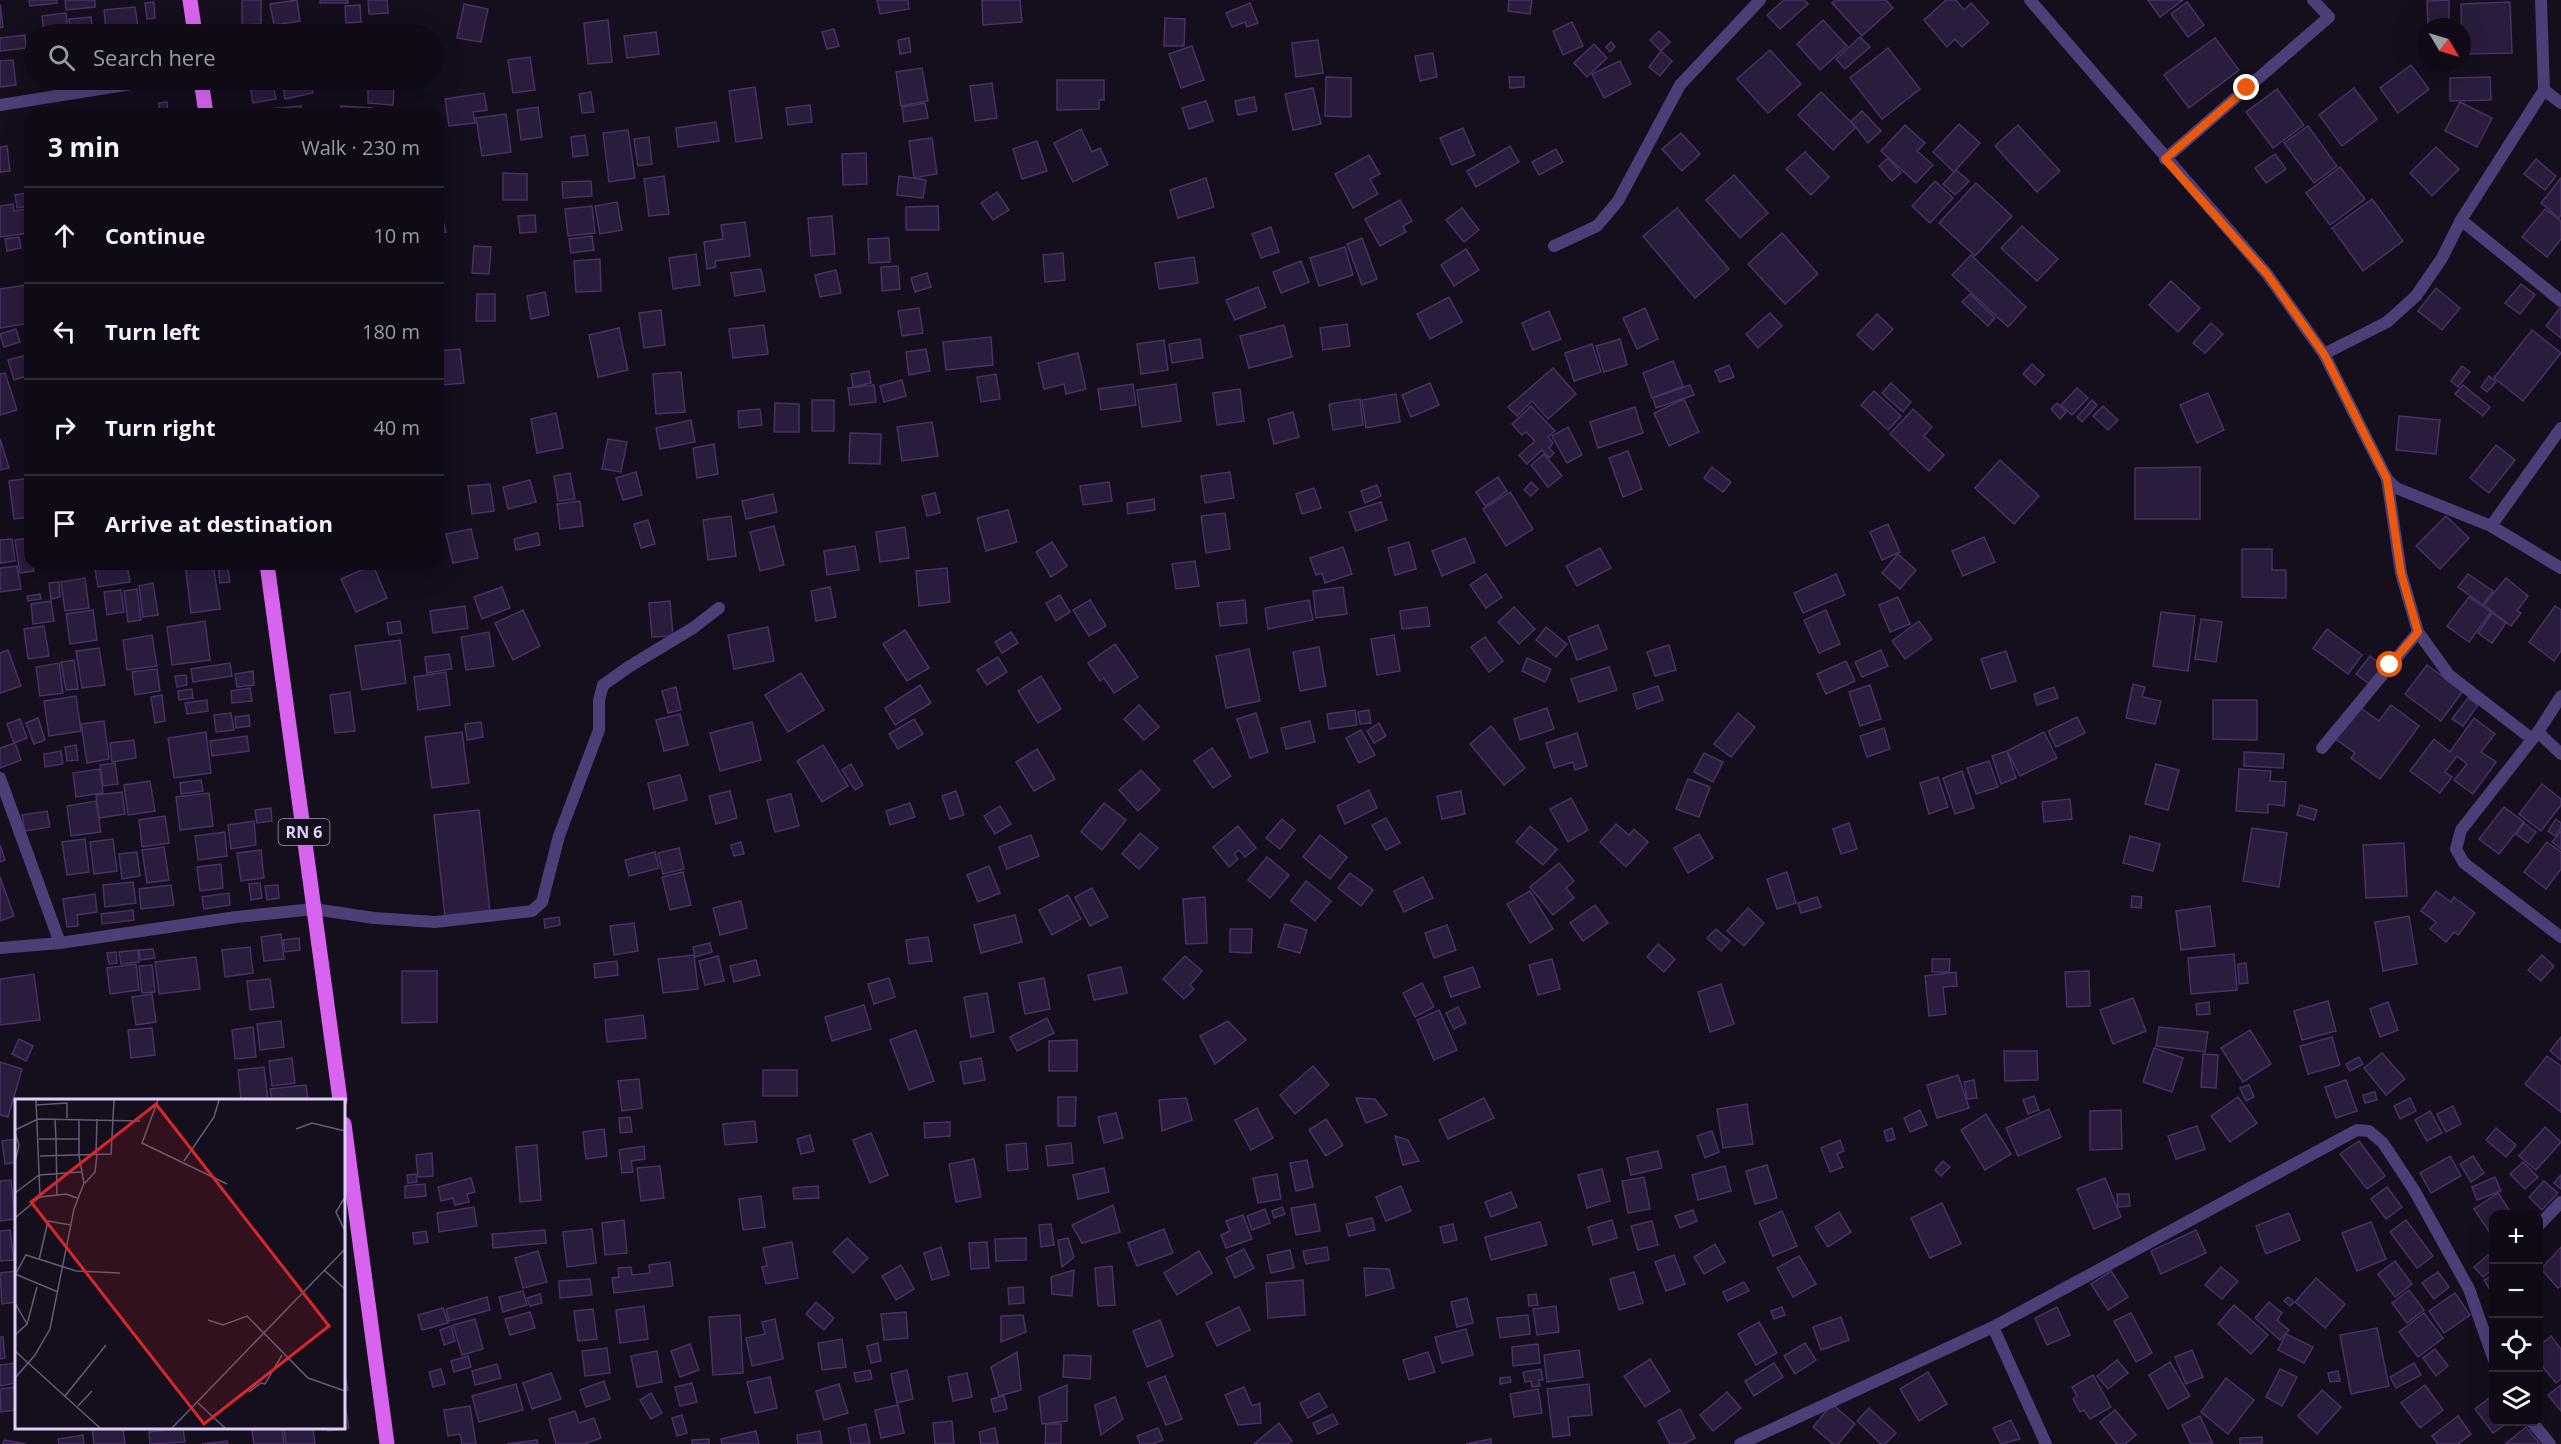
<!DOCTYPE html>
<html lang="en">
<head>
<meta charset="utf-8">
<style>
	:root { --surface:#0f0a16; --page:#18131f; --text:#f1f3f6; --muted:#9b9aa1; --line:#2f2b35 }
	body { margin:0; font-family:"Open Sans",sans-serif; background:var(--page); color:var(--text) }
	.controls { position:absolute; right:18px; bottom:18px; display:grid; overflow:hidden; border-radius:12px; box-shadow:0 6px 24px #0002 }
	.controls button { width:54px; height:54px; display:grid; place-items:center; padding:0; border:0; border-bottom:2px solid var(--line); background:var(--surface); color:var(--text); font:30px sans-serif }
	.compass { position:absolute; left:2417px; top:18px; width:54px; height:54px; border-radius:50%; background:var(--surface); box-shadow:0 6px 24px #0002; rotate:128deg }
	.stop { position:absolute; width:18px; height:18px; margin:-14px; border:4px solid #ea580c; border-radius:50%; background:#fff }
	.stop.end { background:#ea580c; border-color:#fff; box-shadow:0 2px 6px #0008 }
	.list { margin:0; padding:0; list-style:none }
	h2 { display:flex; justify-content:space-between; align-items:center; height:78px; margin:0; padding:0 24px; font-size:26px }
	h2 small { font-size:20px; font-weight:400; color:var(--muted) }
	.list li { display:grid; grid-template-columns:39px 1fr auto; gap:18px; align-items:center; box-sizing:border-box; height:96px; padding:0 24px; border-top:2px solid var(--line) }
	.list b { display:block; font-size:22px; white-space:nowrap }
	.list em { font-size:20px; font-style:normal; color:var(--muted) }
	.icon { flex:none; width:33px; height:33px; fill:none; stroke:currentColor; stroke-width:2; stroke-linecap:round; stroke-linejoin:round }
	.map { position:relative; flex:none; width:2561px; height:1444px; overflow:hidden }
	.search { position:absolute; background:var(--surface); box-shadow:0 6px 24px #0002; left:24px; top:24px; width:420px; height:66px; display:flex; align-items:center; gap:15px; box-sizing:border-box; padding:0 21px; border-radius:33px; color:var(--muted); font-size:22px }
	.panel { position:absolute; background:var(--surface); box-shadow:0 6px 24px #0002; left:24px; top:108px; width:420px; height:462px; border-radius:18px }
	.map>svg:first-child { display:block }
</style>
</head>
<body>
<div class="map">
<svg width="2561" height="1444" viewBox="0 0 2561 1444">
	<rect width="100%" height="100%" fill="#140e1d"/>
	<g fill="#2a1c3c" stroke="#473166" stroke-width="1.5">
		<polygon points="29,0 57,0 57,3 30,6"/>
		<polygon points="65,0 95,0 95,7 66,10"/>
		<polygon points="242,0 261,0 261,24 242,25"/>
		<polygon points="297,0 300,21 274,25 270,4"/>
		<rect x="320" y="0" width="28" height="3"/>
		<polygon points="368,0 387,0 388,13 369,14"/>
		<polygon points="877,0 908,0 909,9 880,14"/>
		<polygon points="982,0 1020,0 1022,22 983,25"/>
		<polygon points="1509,0 1532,0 1530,14 1508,11"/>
		<polygon points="1784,0 1804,0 1808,4 1780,29 1767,15"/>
		<polygon points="1836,0 1886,0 1893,8 1862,36 1832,3"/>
		<polygon points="1946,0 1956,0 1964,10 1971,3 1989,23 1962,47 1955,39 1947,47 1924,20"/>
		<polygon points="2148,0 2183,0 2160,17"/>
		<polygon points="2449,0 2449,27 2428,27 2427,1"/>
		<polygon points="154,2 155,18 147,19 145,3"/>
		<polygon points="2187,2 2204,25 2188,37 2171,14"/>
		<polygon points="2510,2 2512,53 2462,54 2461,4"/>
		<polygon points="1250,3 1258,23 1247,27 1245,22 1232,27 1226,13"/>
		<polygon points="0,4 3,27 0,28"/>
		<polygon points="464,4 488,9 481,42 457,38"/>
		<polygon points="360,5 361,22 346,23 345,6"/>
		<polygon points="135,7 138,27 106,31 104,10"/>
		<polygon points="66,13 68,34 44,34 42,16"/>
		<polygon points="91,17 93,34 71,34 69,19"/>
		<polygon points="1165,18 1185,19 1184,46 1164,46"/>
		<polygon points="608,20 612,62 588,64 584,23"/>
		<polygon points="1823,20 1847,46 1820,70 1797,44"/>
		<polygon points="1572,22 1583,46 1563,55 1553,31"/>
		<polygon points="161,25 162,34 150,34 149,26"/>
		<polygon points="274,29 275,34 245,34"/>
		<polygon points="834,29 839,46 827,49 822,32"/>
		<polygon points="1659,31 1670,42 1661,51 1650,40"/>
		<polygon points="656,32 659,54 627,58 624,36"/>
		<polygon points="25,35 26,48 0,51 0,38"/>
		<polygon points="1860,37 1870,47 1845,69 1836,59"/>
		<polygon points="909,38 911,52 900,54 898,40"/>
		<polygon points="2215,38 2239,70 2189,108 2164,75"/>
		<polygon points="1318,40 1323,73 1296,77 1292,43"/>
		<polygon points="1611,42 1615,47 1610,52 1606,47"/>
		<polygon points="1594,44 1607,58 1587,77 1574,63"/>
		<polygon points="1192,46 1204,80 1181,88 1169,54"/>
		<polygon points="1888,48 1920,89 1882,119 1850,78"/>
		<polygon points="1770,50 1801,84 1768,113 1737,79"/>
		<polygon points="1661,51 1672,61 1660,76 1649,67"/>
		<polygon points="1433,53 1437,77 1420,81 1415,56"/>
		<polygon points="530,57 535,90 513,93 508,60"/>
		<polygon points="13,60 16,85 0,87 0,61"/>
		<polygon points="1620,61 1631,84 1604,98 1592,74"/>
		<polygon points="2411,65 2429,89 2398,113 2380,88"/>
		<polygon points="922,68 928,101 901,106 896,72"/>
		<polygon points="1326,77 1351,78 1351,117 1325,116"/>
		<polygon points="1509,77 1524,77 1524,87 1510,88"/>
		<polygon points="2490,77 2491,100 2450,101 2450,78"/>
		<polygon points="249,80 272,80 276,99 253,103"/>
		<polygon points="282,80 310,80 313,93 285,99"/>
		<polygon points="1057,80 1104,80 1104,100 1099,100 1099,109 1057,110"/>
		<polygon points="992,83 997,118 975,121 970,86"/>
		<polygon points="368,87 394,88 393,105 368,103"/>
		<polygon points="755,87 762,138 736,142 729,91"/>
		<polygon points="1313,88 1321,124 1293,130 1285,94"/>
		<polygon points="2354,88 2377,119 2342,146 2319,115"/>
		<polygon points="2277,89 2304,125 2273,148 2246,112"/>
		<polygon points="591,92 594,112 582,113 579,94"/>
		<polygon points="1821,92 1856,127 1833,150 1798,115"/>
		<polygon points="484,93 487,110 473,112 475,123 449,126 445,99"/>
		<polygon points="1254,97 1257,111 1238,115 1235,101"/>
		<polygon points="1206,101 1213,121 1189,129 1182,108"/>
		<polygon points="167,102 168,114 160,114 159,103"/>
		<polygon points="2460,102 2492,118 2477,147 2445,131"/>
		<polygon points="925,103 928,118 904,122 902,107"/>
		<polygon points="810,105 812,122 788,125 786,108"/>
		<polygon points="301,106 301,114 271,114 270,109"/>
		<polygon points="341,106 372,108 371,114 340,114"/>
		<polygon points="538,107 542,137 521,140 517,110"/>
		<polygon points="1862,111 1881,131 1868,143 1851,121"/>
		<polygon points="506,114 511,152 482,156 476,118"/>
		<polygon points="716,122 719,141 678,147 676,128"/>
		<polygon points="1959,124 1980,143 1954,172 1933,152"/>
		<polygon points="1905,125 1925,143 1917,151 1933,165 1916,183 1881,151"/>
		<polygon points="2018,125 2060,171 2037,192 1995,146"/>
		<polygon points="2308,126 2337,166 2314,183 2284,143"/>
		<polygon points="1463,128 1475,155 1452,165 1440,138"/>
		<polygon points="1081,129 1092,152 1100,148 1108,165 1073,182 1054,143"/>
		<polygon points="628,130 635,178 609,182 603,133"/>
		<polygon points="1681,133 1700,154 1682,171 1662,149"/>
		<polygon points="585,135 588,155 573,157 571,137"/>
		<polygon points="649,137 652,164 638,166 634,139"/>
		<polygon points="932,138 937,174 914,178 909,141"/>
		<polygon points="1037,141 1047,171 1022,179 1013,149"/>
		<polygon points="7,146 10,171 0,172 0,147"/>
		<polygon points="1510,146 1519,162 1476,187 1467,171"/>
		<polygon points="2436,147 2459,169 2432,196 2410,173"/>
		<polygon points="1556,149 1563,162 1539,175 1532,162"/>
		<polygon points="1805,152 1829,177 1811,195 1786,169"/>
		<polygon points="866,153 867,184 843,185 842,154"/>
		<polygon points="2275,154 2286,169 2266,183 2255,168"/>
		<polygon points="1369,155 1380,174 1370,179 1378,194 1353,208 1335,174"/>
		<polygon points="1888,158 1901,173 1892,181 1879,166"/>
		<polygon points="2536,159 2556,176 2545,190 2524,174"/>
		<polygon points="2340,167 2365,199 2330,225 2306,193"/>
		<polygon points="1956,170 1969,181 1955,195 1943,184"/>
		<polygon points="503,173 527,174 527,200 503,200"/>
		<polygon points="1734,175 1768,213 1740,238 1706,200"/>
		<polygon points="664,176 669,214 649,216 644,179"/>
		<polygon points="899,176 926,180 923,198 897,195"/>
		<polygon points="1206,178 1214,207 1178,218 1170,190"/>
		<polygon points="2561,178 2561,215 2559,218 2541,203"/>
		<polygon points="591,181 592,196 563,198 562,182"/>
		<polygon points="1935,181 1953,198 1930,223 1912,206"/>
		<polygon points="1976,183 2012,216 1975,256 1939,223"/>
		<polygon points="997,192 1009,210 993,220 981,203"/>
		<polygon points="28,193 30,206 17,208 15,195"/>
		<polygon points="2372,199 2403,241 2363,271 2332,228"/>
		<polygon points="1400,200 1412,221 1403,226 1406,232 1380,246 1365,219"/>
		<polygon points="617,202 622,230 600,234 595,206"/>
		<polygon points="438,203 446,232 438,234"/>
		<polygon points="13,204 14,211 26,209 29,233 0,237 0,206"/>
		<polygon points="592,206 595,233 568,236 565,209"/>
		<polygon points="938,206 939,230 906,230 906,207"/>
		<polygon points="1462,208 1479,230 1464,242 1446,220"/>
		<polygon points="1677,208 1729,269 1695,298 1643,236"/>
		<polygon points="2545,209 2561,221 2561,239 2547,257 2522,237"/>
		<polygon points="535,215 536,232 520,233 518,216"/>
		<polygon points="832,216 835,254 811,256 808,218"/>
		<polygon points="745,222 750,256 715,261 716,267 707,269 704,242 723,239 721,225"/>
		<polygon points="2022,226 2058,259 2037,281 2001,248"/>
		<polygon points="1271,227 1279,252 1261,258 1252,234"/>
		<polygon points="1782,233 1818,274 1785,304 1748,264"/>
		<polygon points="592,236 594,250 571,253 569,239"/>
		<polygon points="19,237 21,248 7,251 5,239"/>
		<polygon points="889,238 890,262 869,263 868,239"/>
		<polygon points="1362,238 1377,279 1362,285 1347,244"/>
		<polygon points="474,246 491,247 489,274 472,273"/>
		<polygon points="1345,247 1353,275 1319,286 1310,258"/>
		<polygon points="1466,249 1479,270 1454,286 1441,265"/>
		<polygon points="1063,253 1065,280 1045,282 1043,255"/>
		<polygon points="696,254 700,285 673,289 669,258"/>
		<polygon points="1971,255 2026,307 2008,327 1952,275"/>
		<polygon points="1194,257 1198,283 1159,289 1155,263"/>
		<polygon points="600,259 601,291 576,292 574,261"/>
		<polygon points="1301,261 1309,282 1281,293 1273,272"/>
		<polygon points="898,266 900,289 882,291 881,267"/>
		<polygon points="761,269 765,291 735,296 731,273"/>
		<polygon points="836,270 841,293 820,297 815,275"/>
		<polygon points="927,273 931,287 915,292 911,278"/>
		<polygon points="2171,281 2200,308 2178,332 2149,305"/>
		<polygon points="2521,284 2535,295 2520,314 2505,303"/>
		<polygon points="26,285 30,323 0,328 0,289"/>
		<polygon points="1258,287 1266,307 1235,320 1226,300"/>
		<polygon points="2436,288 2460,308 2442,330 2418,311"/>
		<polygon points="545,292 549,315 531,319 527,296"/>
		<polygon points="477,294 495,294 495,321 476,321"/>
		<polygon points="1970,294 1995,318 1988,326 1962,302"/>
		<polygon points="1449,297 1462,322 1430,339 1417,314"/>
		<polygon points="919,308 923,333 902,336 898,311"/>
		<polygon points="1645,308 1658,339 1637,349 1623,318"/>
		<polygon points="2560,308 2561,309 2561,338 2546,326"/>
		<polygon points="661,310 665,345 644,348 639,313"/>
		<polygon points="1549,311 1561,339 1533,350 1522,323"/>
		<polygon points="1770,313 1782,326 1758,348 1746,334"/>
		<polygon points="1877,314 1893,329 1873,350 1857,335"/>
		<polygon points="2211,323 2223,334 2205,353 2193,343"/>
		<polygon points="1347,324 1350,346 1323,350 1320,328"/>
		<polygon points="764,325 768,354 733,358 729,329"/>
		<polygon points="1284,325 1292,357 1249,368 1240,336"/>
		<polygon points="619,328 628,370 598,377 589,335"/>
		<polygon points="16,329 20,342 4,347 0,334"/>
		<polygon points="2532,330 2561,353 2523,401 2494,378"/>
		<polygon points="991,337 993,365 946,370 943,342"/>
		<polygon points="1200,339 1203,358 1172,363 1169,344"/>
		<polygon points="1620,339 1627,365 1604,372 1596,346"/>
		<polygon points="1164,340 1168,370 1141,374 1137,344"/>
		<polygon points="1592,344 1601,372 1574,381 1565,353"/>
		<polygon points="460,349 464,383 442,385 438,351"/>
		<polygon points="926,349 930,371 909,375 906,352"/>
		<polygon points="1078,353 1086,389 1066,394 1064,384 1044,389 1038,363"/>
		<polygon points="30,354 30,375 14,380 8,360"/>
		<polygon points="1673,361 1683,386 1652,398 1643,373"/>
		<polygon points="2032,364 2044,375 2035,385 2023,374"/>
		<polygon points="1729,365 1734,377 1720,382 1715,371"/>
		<polygon points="2462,366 2470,372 2458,387 2451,381"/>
		<polygon points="1553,368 1576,394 1548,419 1532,401 1517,416 1508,407"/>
		<polygon points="869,371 871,383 853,387 851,374"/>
		<polygon points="681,372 685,412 656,414 653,374"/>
		<polygon points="5,373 17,410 0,415 0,374"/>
		<polygon points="996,374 1000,399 981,402 977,377"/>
		<polygon points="2489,376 2496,382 2487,392 2481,387"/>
		<polygon points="902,380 906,396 884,402 880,386"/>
		<polygon points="1430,383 1439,405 1411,417 1402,395"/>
		<polygon points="1891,383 1911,402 1903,412 1882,393"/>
		<polygon points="1133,384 1136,405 1101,410 1098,389"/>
		<polygon points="1176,384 1181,421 1142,427 1137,390"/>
		<polygon points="874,385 876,402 850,405 848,388"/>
		<polygon points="1690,385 1694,395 1656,408 1653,398"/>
		<polygon points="2463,385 2490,407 2483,416 2455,394"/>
		<polygon points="2077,388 2088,398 2072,415 2061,405"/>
		<polygon points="1240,389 1244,421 1217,425 1213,393"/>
		<polygon points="1874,391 1901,416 1888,430 1861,405"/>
		<polygon points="2208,393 2224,430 2197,443 2180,405"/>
		<polygon points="1396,394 1400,422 1366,428 1362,400"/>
		<polygon points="1360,399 1363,425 1333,430 1329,404"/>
		<polygon points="1684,399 1699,432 1669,446 1654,413"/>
		<rect x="812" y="400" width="22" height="31"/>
		<polygon points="2092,400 2097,405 2082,422 2077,417"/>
		<polygon points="775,403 799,404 799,432 774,432"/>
		<polygon points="2057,403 2066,412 2060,419 2051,409"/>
		<polygon points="1531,406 1555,431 1548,437 1553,443 1549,448 1554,453 1549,458 1542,450 1527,464 1519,455 1535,441 1526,432 1522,435 1512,424"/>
		<polygon points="2103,406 2118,420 2108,430 2093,416"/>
		<polygon points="1635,407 1643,433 1598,448 1590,422"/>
		<polygon points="760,409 762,425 739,428 738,411"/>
		<polygon points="1913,409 1932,427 1924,436 1944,455 1929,471 1890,434"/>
		<polygon points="1293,412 1299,437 1274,444 1268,419"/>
		<polygon points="556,413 563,448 537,453 531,419"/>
		<polygon points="2399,416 2440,420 2436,454 2396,450"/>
		<polygon points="691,420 695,442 660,449 656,428"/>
		<polygon points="932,422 938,456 902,461 897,427"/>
		<polygon points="1568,427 1582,455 1567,463 1552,436"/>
		<polygon points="850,433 881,434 880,464 849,463"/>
		<polygon points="0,439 9,468 0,470"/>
		<polygon points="608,439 627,442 621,472 602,469"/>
		<polygon points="714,444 718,474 697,478 693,448"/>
		<polygon points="2496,445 2515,460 2489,493 2470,478"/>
		<polygon points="1628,451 1642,489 1623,497 1609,458"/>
		<polygon points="1544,454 1562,476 1548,487 1531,465"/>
		<polygon points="2000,460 2039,496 2014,524 1975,488"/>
		<polygon points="1712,467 1731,482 1723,492 1704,478"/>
		<polygon points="2200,467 2200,519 2135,519 2135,468"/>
		<polygon points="636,472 642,495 623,500 616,478"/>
		<polygon points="1230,472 1234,498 1205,503 1201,476"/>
		<polygon points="570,473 575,499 558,501 554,476"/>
		<polygon points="1498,477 1507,491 1485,506 1476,492"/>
		<polygon points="30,478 30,517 14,519 9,481"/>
		<polygon points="530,480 536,502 508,509 503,487"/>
		<polygon points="1109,482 1112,501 1083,505 1080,486"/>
		<polygon points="1531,482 1538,489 1531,496 1524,490"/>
		<polygon points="490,484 494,511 472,514 468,486"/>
		<polygon points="1377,485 1381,496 1365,503 1361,491"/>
		<polygon points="1314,488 1321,508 1302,514 1296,494"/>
		<polygon points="1510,492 1533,529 1506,546 1483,509"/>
		<polygon points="935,493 940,513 927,516 922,496"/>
		<polygon points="773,494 777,512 746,519 742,501"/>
		<polygon points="1154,499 1155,510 1128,514 1127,503"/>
		<polygon points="580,501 583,526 560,529 557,504"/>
		<polygon points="1381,502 1387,520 1356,531 1349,512"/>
		<polygon points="1008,510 1017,542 986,551 977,518"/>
		<polygon points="1225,513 1230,549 1206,553 1201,516"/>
		<polygon points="731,516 736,556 708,560 703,520"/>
		<polygon points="2446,516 2469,538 2440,569 2416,546"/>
		<polygon points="648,520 655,544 641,548 634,524"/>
		<polygon points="1888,524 1900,552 1882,560 1870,532"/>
		<polygon points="774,526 784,565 760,571 750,532"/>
		<polygon points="905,527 909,558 880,562 876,532"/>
		<polygon points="471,529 478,558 453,563 446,534"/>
		<polygon points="538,533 540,545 516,550 514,539"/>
		<polygon points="1984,537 1995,562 1963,576 1952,551"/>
		<polygon points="29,538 30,564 33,564 34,571 20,573 15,540"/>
		<polygon points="1465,538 1475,562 1442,576 1432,551"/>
		<polygon points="12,539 15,561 0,563 0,540"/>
		<polygon points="1052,542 1067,566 1051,577 1036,552"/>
		<polygon points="1409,542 1416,569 1395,575 1388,548"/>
		<polygon points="855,546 859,570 827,575 824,551"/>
		<polygon points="1343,547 1352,574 1325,583 1322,573 1316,575 1310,558"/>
		<polygon points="1600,548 1611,568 1577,586 1566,566"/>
		<polygon points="2242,549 2272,549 2272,570 2286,570 2286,598 2242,597"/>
		<polygon points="1898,554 1916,570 1900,589 1882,573"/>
		<polygon points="1195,561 1199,586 1176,589 1172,564"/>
		<polygon points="127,564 130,582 98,587 95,568"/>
		<polygon points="185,564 213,564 220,609 191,613"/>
		<polygon points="218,564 227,564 230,582 220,583"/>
		<polygon points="373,565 387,598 356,612 341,579"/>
		<polygon points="17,566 21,589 0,592 0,568"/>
		<polygon points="947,568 950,602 919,606 916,571"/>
		<polygon points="1486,574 1502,597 1486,608 1470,585"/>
		<polygon points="1836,574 1845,595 1803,613 1794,593"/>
		<polygon points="2468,574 2493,591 2483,605 2458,587"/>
		<polygon points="85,578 89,608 65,611 61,582"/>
		<polygon points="2506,578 2528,596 2517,611 2521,613 2511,626 2484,605"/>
		<polygon points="59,582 60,597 51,599 49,583"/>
		<polygon points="153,583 158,615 143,617 139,586"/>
		<polygon points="502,587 510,608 482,619 474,597"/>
		<polygon points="830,587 836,617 816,621 811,591"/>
		<polygon points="1343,587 1347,614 1316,618 1313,591"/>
		<polygon points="137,589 141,620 128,622 124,591"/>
		<polygon points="121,590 124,612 107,615 104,592"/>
		<polygon points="40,594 41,599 28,601 27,596"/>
		<polygon points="1060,595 1070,612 1056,621 1046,603"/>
		<polygon points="1898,597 1910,624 1890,632 1879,605"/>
		<polygon points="2469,597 2491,612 2469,642 2447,626"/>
		<polygon points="1090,600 1106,626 1089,636 1073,610"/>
		<polygon points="1245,600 1247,623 1220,626 1217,603"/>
		<polygon points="1309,600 1313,620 1268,629 1265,608"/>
		<polygon points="51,601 54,621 33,624 31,604"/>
		<polygon points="670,601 673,636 652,637 649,603"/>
		<polygon points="465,606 468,628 433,633 430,611"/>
		<polygon points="2555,606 2561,610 2561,651 2554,661 2529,642"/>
		<polygon points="1427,607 1430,626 1402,629 1400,611"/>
		<polygon points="1514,607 1535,629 1519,644 1498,622"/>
		<polygon points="93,610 97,640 70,644 66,614"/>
		<polygon points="523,610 540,646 513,660 495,623"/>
		<polygon points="1826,610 1840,644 1819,653 1804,620"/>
		<polygon points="2161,612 2195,616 2188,671 2153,666"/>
		<polygon points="2492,613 2506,623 2492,643 2478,633"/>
		<polygon points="2201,619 2222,622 2216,662 2195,659"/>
		<polygon points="205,621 210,660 172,665 167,627"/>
		<polygon points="400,621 402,633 389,635 387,623"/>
		<polygon points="1919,621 1932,639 1905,659 1892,641"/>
		<polygon points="1598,625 1607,649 1577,660 1568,637"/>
		<polygon points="44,626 49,656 28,659 24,629"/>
		<polygon points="768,627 774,661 734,669 728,635"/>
		<polygon points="1546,627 1567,644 1556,657 1536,640"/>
		<polygon points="2327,629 2362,655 2348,674 2313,648"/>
		<polygon points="905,630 929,668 907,681 883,644"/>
		<polygon points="489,632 494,666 466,670 461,637"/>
		<polygon points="1011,632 1018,643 1002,653 995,642"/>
		<polygon points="152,635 157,666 127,670 123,640"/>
		<polygon points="1394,635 1400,671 1377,675 1371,639"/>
		<polygon points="1485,637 1503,661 1489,672 1471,647"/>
		<polygon points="400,640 406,683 362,690 355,646"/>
		<polygon points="1115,644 1138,677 1114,693 1104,678 1100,681 1088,663"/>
		<polygon points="1669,645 1676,670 1655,676 1647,652"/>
		<polygon points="1319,647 1326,686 1300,691 1293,652"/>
		<polygon points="99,648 105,685 82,688 76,651"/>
		<polygon points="1249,649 1260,701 1226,708 1216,656"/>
		<polygon points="8,650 21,686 0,693 0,653"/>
		<polygon points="1881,650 1888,666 1862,677 1855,662"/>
		<polygon points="2006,651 2016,681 1991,689 1981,659"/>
		<polygon points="449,654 452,669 427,673 425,657"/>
		<polygon points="2370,656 2385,667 2371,685 2356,674"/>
		<polygon points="998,657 1007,672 987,685 977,670"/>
		<polygon points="1527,658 1551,669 1545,682 1522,671"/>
		<polygon points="74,660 78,689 66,690 61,662"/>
		<polygon points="1846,661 1855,681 1826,694 1817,674"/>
		<polygon points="59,663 63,693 40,696 36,667"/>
		<polygon points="230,663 232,676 193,682 191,669"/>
		<polygon points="2427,665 2463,691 2441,721 2405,694"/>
		<polygon points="1609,667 1617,690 1579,702 1571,679"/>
		<polygon points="157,669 160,691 135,695 132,672"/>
		<polygon points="253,671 254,685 237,687 235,674"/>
		<polygon points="446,672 450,705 418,710 414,677"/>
		<polygon points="801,673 824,710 788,732 765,695"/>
		<polygon points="186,675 187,685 177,687 175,676"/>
		<polygon points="1041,676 1061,709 1038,723 1018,691"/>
		<polygon points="2133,684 2145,687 2142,697 2161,701 2155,724 2126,718"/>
		<polygon points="920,685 931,703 895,725 885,708"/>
		<polygon points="1870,685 1881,719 1860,726 1849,692"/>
		<polygon points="1658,686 1663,700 1637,709 1633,694"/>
		<polygon points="676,687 681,710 668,713 662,691"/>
		<polygon points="2054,687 2058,698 2037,705 2034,694"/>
		<polygon points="250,688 252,701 232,703 231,691"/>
		<polygon points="192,689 193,698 179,700 178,691"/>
		<polygon points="350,692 355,731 335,733 330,695"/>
		<polygon points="162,695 165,721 155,723 151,697"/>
		<polygon points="76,696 81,731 49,736 44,701"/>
		<polygon points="2468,698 2478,705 2463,726 2452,719"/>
		<polygon points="207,700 208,711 187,714 185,703"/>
		<polygon points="2213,700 2257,700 2257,740 2213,739"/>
		<polygon points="1139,705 1159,727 1144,740 1124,719"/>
		<polygon points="2391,705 2419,726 2380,779 2351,758 2355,753 2334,738 2358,706 2379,721"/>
		<polygon points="1547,708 1554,729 1520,740 1514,719"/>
		<polygon points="1355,710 1357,725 1329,729 1327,714"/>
		<polygon points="1369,710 1371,723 1360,724 1358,712"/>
		<polygon points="231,713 234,730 216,732 214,715"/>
		<polygon points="1256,713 1268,752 1250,758 1237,719"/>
		<polygon points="1738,713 1755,727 1731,757 1714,744"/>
		<polygon points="680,714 688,745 664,751 656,720"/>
		<polygon points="249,715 250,726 236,728 235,717"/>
		<polygon points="2077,717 2085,733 2056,747 2048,731"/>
		<polygon points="38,718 45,740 34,744 26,723"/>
		<polygon points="2474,718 2495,734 2481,752 2496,762 2473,794 2454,780 2467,764 2457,756 2445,772 2452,777 2440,793 2410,771 2434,739 2450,752"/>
		<polygon points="20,719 27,738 14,743 7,724"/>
		<polygon points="914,719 923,734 898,749 889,734"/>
		<polygon points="104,721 109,759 87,763 81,724"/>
		<polygon points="1310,721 1315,742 1286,749 1281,728"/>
		<polygon points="481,722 483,737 467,740 465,724"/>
		<polygon points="752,722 761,760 720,771 710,733"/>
		<polygon points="1379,723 1386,736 1374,743 1367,731"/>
		<polygon points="1491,726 1525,768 1504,785 1470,744"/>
		<polygon points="1884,728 1890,749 1867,757 1860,736"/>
		<polygon points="1361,730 1375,755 1359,763 1346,738"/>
		<polygon points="206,732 211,773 174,778 168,738"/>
		<polygon points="462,732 469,783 432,788 425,737"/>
		<polygon points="2044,732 2057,758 2020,776 2007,751"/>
		<polygon points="1577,733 1587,766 1575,770 1573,762 1554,768 1546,743"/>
		<polygon points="247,736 249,751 212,756 210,741"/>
		<polygon points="134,740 136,758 112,762 110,743"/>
		<polygon points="15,743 21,760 0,768 0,748"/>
		<polygon points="76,745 78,760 67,761 65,747"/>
		<polygon points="823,745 848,786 822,802 797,761"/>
		<polygon points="1212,748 1231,776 1213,788 1194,761"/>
		<polygon points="1037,749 1055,779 1034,791 1016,762"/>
		<polygon points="61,751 63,764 45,767 44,754"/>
		<polygon points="2007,751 2016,778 2001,784 1992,756"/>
		<polygon points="2244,752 2284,754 2283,768 2244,766"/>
		<polygon points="1704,753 1723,762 1713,782 1694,772"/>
		<polygon points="1989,761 1998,787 1976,794 1967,768"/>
		<polygon points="115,763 118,784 103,786 100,765"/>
		<polygon points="851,764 863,785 855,790 842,770"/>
		<polygon points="2156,764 2179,770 2168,810 2145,804"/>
		<polygon points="100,769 103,793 76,797 73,773"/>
		<polygon points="2239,769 2271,771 2270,781 2286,782 2284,806 2268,804 2268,813 2236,811"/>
		<polygon points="1141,770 1160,790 1138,811 1119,790"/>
		<polygon points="1962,771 1974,808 1955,814 1943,778"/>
		<polygon points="680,775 687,800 654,809 648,783"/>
		<polygon points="1938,777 1948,807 1929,814 1920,783"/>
		<polygon points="1688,779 1710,787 1699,817 1676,809"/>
		<polygon points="201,780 203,791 181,794 180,783"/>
		<polygon points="150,781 155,811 128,815 124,785"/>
		<polygon points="2542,784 2561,799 2561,805 2541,831 2519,814"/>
		<polygon points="1369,790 1377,808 1345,824 1337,806"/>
		<polygon points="730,791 737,818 716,824 709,796"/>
		<polygon points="956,791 964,815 950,819 942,796"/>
		<polygon points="1461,791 1465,814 1442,819 1437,796"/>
		<polygon points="122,792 125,814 99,818 96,795"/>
		<polygon points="209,793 213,826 180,830 176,797"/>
		<polygon points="791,794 799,826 775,832 767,800"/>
		<polygon points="1571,798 1588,830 1568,842 1550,809"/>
		<polygon points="2070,799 2072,819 2044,822 2042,802"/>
		<polygon points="96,801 101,832 71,836 67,806"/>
		<polygon points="910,803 915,817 890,825 886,811"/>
		<polygon points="1104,803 1126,820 1102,850 1081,832"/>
		<polygon points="2300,805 2317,810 2314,820 2297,815"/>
		<polygon points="1000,806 1011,824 995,834 984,816"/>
		<polygon points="2504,807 2524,822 2499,854 2479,839"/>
		<polygon points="271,808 272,821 257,823 255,810"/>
		<polygon points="479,810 490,912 445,917 434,815"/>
		<polygon points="47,811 50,827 25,831 22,815"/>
		<polygon points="165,816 169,843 142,847 139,820"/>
		<polygon points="1386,818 1400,843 1386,850 1372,825"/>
		<polygon points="1282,819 1295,830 1280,849 1266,838"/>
		<polygon points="2556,819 2561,823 2561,828 2555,836 2548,831"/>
		<polygon points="254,821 256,845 231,849 228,825"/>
		<polygon points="1849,823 1857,849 1841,854 1833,829"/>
		<polygon points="2524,823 2536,832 2528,843 2516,834"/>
		<polygon points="1616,824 1629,835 1634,829 1648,842 1626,867 1600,842"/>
		<polygon points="1238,826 1256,848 1245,857 1239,850 1234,854 1238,859 1229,867 1213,847"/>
		<polygon points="1530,826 1557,849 1543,865 1516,842"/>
		<polygon points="2252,828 2287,833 2279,887 2243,881"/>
		<polygon points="2561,831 2561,849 2552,842"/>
		<polygon points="225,832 227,856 198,860 195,836"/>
		<polygon points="1140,833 1158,848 1139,869 1122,854"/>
		<polygon points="1699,834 1713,858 1688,873 1674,848"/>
		<polygon points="1031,835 1039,856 1007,869 999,847"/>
		<polygon points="1320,835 1347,857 1330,879 1303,857"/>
		<polygon points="2130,836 2160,844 2153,871 2123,863"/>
		<polygon points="85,839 89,872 67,875 62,842"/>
		<polygon points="113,839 117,871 94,874 90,842"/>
		<polygon points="741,842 744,854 734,856 731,845"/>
		<polygon points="2547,842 2561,852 2561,869 2546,889 2524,872"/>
		<polygon points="2404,843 2407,896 2366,898 2363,845"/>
		<polygon points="0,845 5,860 0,862"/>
		<polygon points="164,847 169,880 147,883 142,850"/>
		<polygon points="679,848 684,869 663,874 658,853"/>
		<polygon points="261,850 264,878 241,881 237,853"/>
		<polygon points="137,852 140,876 122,879 119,854"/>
		<polygon points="655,852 659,868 629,876 625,860"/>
		<polygon points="1267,857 1289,875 1270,898 1248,880"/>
		<polygon points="1559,863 1574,881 1566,888 1574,898 1553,915 1530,887"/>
		<polygon points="221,864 223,888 200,891 197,867"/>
		<polygon points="989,866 1000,893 978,902 967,875"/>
		<polygon points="683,872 691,905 670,910 662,877"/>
		<polygon points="1787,872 1796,903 1777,909 1767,879"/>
		<polygon points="1350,873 1373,890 1361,906 1338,888"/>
		<polygon points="0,877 14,916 0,921"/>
		<polygon points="1423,877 1433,898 1404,912 1394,891"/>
		<polygon points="1306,881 1331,901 1315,921 1291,901"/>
		<polygon points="133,882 136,903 105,907 103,885"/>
		<polygon points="260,883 262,898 251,900 249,884"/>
		<polygon points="171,885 174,905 141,909 139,889"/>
		<polygon points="278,885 279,898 267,900 265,886"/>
		<polygon points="1092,888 1108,917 1090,926 1075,897"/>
		<polygon points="1530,891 1553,929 1530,943 1507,904"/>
		<polygon points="2436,891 2451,902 2454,897 2475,913 2458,935 2454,932 2446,942 2430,929 2436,922 2421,911"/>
		<polygon points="229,893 230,905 204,909 202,897"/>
		<polygon points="95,894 97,912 77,915 78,926 67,927 63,899"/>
		<polygon points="1068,895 1081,919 1052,935 1039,910"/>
		<polygon points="2132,896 2142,897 2141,908 2131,907"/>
		<polygon points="1205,897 1207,943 1186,944 1183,899"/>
		<polygon points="1817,897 1821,907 1801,913 1798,903"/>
		<polygon points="741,901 747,928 720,935 713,908"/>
		<polygon points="1595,905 1608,923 1583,941 1570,923"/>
		<polygon points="2210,906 2215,946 2181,950 2176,911"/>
		<polygon points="1748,908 1764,923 1744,946 1727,931"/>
		<polygon points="133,910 134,920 102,924 101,914"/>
		<polygon points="1015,915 1022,942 981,953 974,925"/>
		<polygon points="2409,916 2417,964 2383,971 2375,922"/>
		<polygon points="559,917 560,925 545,928 544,919"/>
		<polygon points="634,923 638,951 614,955 610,926"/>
		<polygon points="1285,924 1307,930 1300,953 1278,947"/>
		<polygon points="1447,925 1456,950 1434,958 1425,933"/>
		<polygon points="1230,929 1252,929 1251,953 1230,952"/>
		<polygon points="1716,929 1730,941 1721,951 1707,938"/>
		<polygon points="281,934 284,959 264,961 261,937"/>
		<polygon points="928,937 932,961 909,964 906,940"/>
		<polygon points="299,938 300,950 285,952 283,940"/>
		<polygon points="710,943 712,952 695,957 693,947"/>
		<polygon points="1658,944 1675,959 1664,972 1647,957"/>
		<polygon points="250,947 253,973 225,977 222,950"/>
		<polygon points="153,949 155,958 140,960 139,950"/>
		<polygon points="138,950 139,962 121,964 119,952"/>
		<polygon points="116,952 117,963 109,964 107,953"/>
		<polygon points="2234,954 2237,990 2191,994 2188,958"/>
		<polygon points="694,955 698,989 663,993 658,959"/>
		<polygon points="2542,955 2554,966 2541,981 2528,970"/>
		<polygon points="718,956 724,981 705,985 699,961"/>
		<polygon points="1185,956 1202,971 1190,985 1194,989 1184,999 1163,979"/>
		<polygon points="196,957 200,989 159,994 155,962"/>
		<polygon points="1552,959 1560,989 1538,995 1529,965"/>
		<polygon points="1932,959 1950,959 1949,972 1932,972"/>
		<polygon points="756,960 760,975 734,982 730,966"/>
		<polygon points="617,961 618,975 595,978 594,964"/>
		<polygon points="2246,963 2248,983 2239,984 2238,964"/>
		<polygon points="136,964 139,990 110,994 107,968"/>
		<polygon points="152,965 155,992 142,993 139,966"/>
		<polygon points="1121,967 1127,993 1094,1000 1088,975"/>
		<polygon points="1473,967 1480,987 1451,997 1444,977"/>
		<polygon points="402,971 437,971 437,1022 402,1023"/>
		<polygon points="2089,971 2090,1006 2067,1007 2065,972"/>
		<polygon points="1956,972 1957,986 1943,987 1946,1014 1929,1016 1925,976"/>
		<polygon points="34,974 40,1020 0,1025 0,979"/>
		<polygon points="889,978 895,997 874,1004 868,984"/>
		<polygon points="1044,978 1050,1009 1025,1014 1019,983"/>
		<polygon points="270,979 274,1007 250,1010 247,981"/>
		<polygon points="1422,983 1434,1007 1415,1017 1403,993"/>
		<polygon points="1721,984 1734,1024 1710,1032 1698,992"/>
		<polygon points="987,993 994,1032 971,1037 964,997"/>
		<polygon points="152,994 156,1022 136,1025 132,997"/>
		<polygon points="2133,998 2146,1031 2113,1044 2100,1010"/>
		<polygon points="2328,1001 2336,1031 2302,1040 2294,1011"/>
		<polygon points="2209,1002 2210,1014 2197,1015 2196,1004"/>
		<polygon points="2388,1002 2398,1030 2380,1037 2370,1009"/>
		<polygon points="864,1005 871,1029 832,1041 825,1017"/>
		<polygon points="1458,1007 1466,1023 1454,1029 1446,1013"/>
		<polygon points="1439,1010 1457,1050 1434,1060 1417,1020"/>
		<polygon points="643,1015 646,1038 607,1042 605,1020"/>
		<polygon points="1047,1018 1054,1033 1017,1051 1010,1037"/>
		<polygon points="281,1021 284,1047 260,1050 257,1024"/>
		<polygon points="1228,1021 1246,1040 1215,1064 1200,1036"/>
		<polygon points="253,1027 256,1057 235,1059 232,1030"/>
		<polygon points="2159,1027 2208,1032 2205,1052 2156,1046"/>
		<polygon points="152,1028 155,1055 131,1058 128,1030"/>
		<polygon points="916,1030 934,1081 909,1090 890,1040"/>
		<polygon points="2250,1030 2271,1064 2243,1082 2221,1048"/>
		<polygon points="2332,1037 2340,1065 2308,1074 2300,1046"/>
		<polygon points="2561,1037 2561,1060 2550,1051"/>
		<polygon points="19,1039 33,1046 26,1061 12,1054"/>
		<polygon points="1077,1040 1077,1071 1049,1071 1049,1041"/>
		<polygon points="2154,1048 2183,1058 2172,1092 2143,1082"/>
		<polygon points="2004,1051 2037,1051 2038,1080 2005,1081"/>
		<polygon points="2382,1053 2405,1079 2386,1095 2364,1068"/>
		<polygon points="2203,1054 2218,1055 2216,1088 2201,1087"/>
		<polygon points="2547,1056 2561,1066 2561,1112 2525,1084"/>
		<polygon points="2359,1057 2363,1064 2350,1071 2346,1064"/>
		<polygon points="292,1058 295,1083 272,1086 269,1061"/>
		<polygon points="981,1058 985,1080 964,1084 960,1062"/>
		<polygon points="0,1062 22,1069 8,1117 0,1115"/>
		<polygon points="1313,1066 1329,1085 1295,1114 1280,1095"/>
		<polygon points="264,1067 268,1100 241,1100 238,1070"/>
		<rect x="763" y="1070" width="34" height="26"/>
		<polygon points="1958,1075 1969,1108 1937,1118 1927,1085"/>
		<polygon points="639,1079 642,1108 622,1111 618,1081"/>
		<polygon points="1974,1080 1977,1098 1967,1099 1964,1082"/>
		<polygon points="2346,1080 2357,1111 2336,1118 2325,1087"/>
		<polygon points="306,1085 308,1100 272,1100 270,1089"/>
		<polygon points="2249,1085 2254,1097 2246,1101 2240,1088"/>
		<polygon points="2375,1092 2377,1100 2365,1103 2363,1095"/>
		<polygon points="2034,1096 2039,1110 2028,1114 2023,1100"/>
		<polygon points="1058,1097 1076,1097 1075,1126 1058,1126"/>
		<polygon points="2238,1097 2257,1123 2230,1142 2211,1116"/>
		<polygon points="1186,1098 1192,1120 1162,1131 1159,1100"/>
		<polygon points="1356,1098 1375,1099 1387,1115 1366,1123"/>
		<polygon points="1484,1098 1494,1118 1448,1139 1439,1120"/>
		<polygon points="2410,1098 2416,1111 2400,1119 2394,1106"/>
		<polygon points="1747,1104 1753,1144 1723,1148 1717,1109"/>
		<polygon points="2453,1106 2461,1124 2446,1132 2437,1114"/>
		<polygon points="1257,1108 1273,1138 1251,1150 1235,1120"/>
		<polygon points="2049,1109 2061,1137 2018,1156 2006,1128"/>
		<polygon points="1920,1110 1927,1125 1910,1132 1904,1118"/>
		<polygon points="2121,1110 2122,1149 2090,1150 2090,1111"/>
		<polygon points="2430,1111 2442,1133 2427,1141 2415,1120"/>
		<polygon points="1116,1113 1123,1138 1104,1143 1098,1117"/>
		<polygon points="1986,1114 2011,1154 1985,1170 1961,1130"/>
		<polygon points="630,1117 632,1132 620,1133 619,1118"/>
		<polygon points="1326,1119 1343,1145 1326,1156 1309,1130"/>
		<polygon points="755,1121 757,1142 725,1145 723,1124"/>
		<polygon points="950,1122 950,1136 925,1138 924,1123"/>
		<polygon points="2197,1126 2205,1149 2176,1159 2168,1136"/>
		<polygon points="2545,1127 2561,1142 2536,1170 2519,1156"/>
		<polygon points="1892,1128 1895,1139 1887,1141 1884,1131"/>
		<polygon points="2496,1128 2516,1145 2506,1157 2486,1140"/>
		<polygon points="604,1129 607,1156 586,1159 583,1132"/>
		<polygon points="1712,1131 1719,1152 1705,1158 1697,1136"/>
		<polygon points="871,1133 888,1175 870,1183 853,1140"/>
		<polygon points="810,1135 814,1151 801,1154 797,1139"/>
		<polygon points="1395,1136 1408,1140 1419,1161 1403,1165"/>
		<polygon points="16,1139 16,1162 5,1164 2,1141"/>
		<polygon points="1840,1140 1844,1151 1837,1154 1843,1167 1830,1172 1821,1148"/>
		<polygon points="2359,1141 2385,1176 2367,1189 2340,1154"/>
		<polygon points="1026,1143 1028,1169 1008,1171 1006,1145"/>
		<polygon points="1071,1143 1073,1163 1048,1166 1046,1146"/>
		<polygon points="537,1145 541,1200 520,1202 516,1147"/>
		<polygon points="644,1146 645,1159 631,1161 633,1172 622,1173 619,1150"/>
		<polygon points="1658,1151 1662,1168 1631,1175 1627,1158"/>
		<polygon points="432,1153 433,1176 418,1177 416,1155"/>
		<polygon points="2450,1156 2461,1176 2431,1193 2420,1173"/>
		<polygon points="2473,1156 2484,1173 2471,1182 2460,1164"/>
		<polygon points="974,1159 981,1197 956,1202 949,1164"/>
		<polygon points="1307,1160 1313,1187 1296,1191 1290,1163"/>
		<polygon points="1943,1161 1950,1167 1941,1176 1935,1170"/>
		<polygon points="2523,1162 2538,1177 2525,1189 2510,1174"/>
		<polygon points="1767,1165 1777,1198 1755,1204 1746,1171"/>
		<polygon points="660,1166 664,1198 641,1201 637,1168"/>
		<polygon points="1725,1166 1731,1191 1698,1200 1692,1175"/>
		<polygon points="1104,1168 1109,1192 1078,1199 1073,1175"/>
		<polygon points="1602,1169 1610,1201 1587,1208 1578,1175"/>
		<polygon points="416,1174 417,1182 408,1183 407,1175"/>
		<polygon points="1277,1174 1281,1199 1258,1203 1253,1178"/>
		<polygon points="2561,1175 2561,1189 2554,1183"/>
		<polygon points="1644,1177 1650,1209 1628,1213 1622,1181"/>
		<polygon points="2495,1177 2501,1191 2477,1200 2472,1187"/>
		<polygon points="471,1178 475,1192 467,1194 469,1202 455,1205 453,1198 441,1201 438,1187"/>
		<polygon points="2105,1178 2121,1217 2094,1229 2077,1189"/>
		<polygon points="11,1180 15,1219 0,1221 0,1181"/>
		<polygon points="2544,1181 2558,1193 2542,1210 2529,1197"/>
		<polygon points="425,1184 426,1196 405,1198 405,1186"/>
		<polygon points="818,1186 819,1198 794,1199 793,1188"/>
		<polygon points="1401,1186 1411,1211 1386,1221 1376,1197"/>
		<polygon points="2387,1187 2402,1207 2386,1219 2371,1199"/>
		<polygon points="1511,1192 1517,1207 1491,1217 1485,1202"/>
		<polygon points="2498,1193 2512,1214 2494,1214 2494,1239 2474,1209"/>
		<polygon points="2117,1194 2129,1194 2130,1206 2118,1207"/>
		<polygon points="761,1196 765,1227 743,1230 739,1199"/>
		<polygon points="1942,1203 1961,1244 1930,1258 1911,1218"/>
		<polygon points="1315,1204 1320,1231 1296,1235 1291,1208"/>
		<polygon points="1113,1205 1120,1232 1082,1243 1072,1225"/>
		<polygon points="474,1207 477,1226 439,1232 437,1213"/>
		<polygon points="1282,1207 1285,1214 1274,1218 1272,1211"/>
		<polygon points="1265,1209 1270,1223 1252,1230 1247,1216"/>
		<polygon points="1693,1210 1697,1221 1680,1228 1675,1216"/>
		<polygon points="1782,1211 1797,1246 1773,1256 1759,1222"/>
		<polygon points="1839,1212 1851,1232 1828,1247 1815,1227"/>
		<polygon points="2289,1213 2300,1240 2266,1254 2256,1226"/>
		<polygon points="1243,1215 1252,1239 1226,1248 1221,1235 1230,1231 1226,1221"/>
		<polygon points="1372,1218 1375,1230 1349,1236 1346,1224"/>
		<polygon points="624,1220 627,1253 605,1255 602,1223"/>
		<polygon points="1612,1220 1617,1238 1593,1245 1588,1227"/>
		<polygon points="2406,1220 2433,1256 2417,1268 2390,1232"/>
		<polygon points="1652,1221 1658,1245 1638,1250 1631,1226"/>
		<polygon points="1540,1222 1547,1245 1491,1260 1485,1237"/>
		<polygon points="2371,1222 2386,1259 2357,1271 2342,1233"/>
		<polygon points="1051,1224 1054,1245 1041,1247 1039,1225"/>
		<polygon points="1453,1224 1457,1240 1444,1243 1440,1227"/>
		<polygon points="592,1229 596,1263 567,1267 563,1232"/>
		<polygon points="1164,1229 1173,1253 1137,1266 1128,1243"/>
		<polygon points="10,1230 14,1260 0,1261 0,1231"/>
		<polygon points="545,1230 546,1243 493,1248 492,1234"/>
		<polygon points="2196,1230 2206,1253 2161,1274 2151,1251"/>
		<polygon points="426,1231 428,1242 414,1244 413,1233"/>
		<polygon points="847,1238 868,1258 853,1273 833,1252"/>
		<polygon points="1026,1238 1026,1260 996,1261 995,1239"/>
		<polygon points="1068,1238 1074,1257 1062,1267 1058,1240"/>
		<polygon points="792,1242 798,1278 766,1284 762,1267 767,1266 763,1248"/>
		<polygon points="987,1242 989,1268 971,1269 969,1243"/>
		<polygon points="1715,1244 1725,1262 1704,1274 1694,1257"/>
		<polygon points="941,1247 949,1275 932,1280 924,1253"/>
		<polygon points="1327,1247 1329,1260 1306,1264 1303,1251"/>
		<polygon points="2561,1247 2561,1286 2558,1288 2541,1269"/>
		<polygon points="1244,1249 1254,1268 1235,1278 1226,1258"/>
		<polygon points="1290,1250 1294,1268 1271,1273 1267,1255"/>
		<polygon points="538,1251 547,1282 523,1288 515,1258"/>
		<polygon points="1199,1251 1212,1273 1177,1295 1164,1273"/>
		<polygon points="1674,1255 1685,1284 1666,1291 1655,1262"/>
		<polygon points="2488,1255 2494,1261 2494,1268 2483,1277 2474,1267"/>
		<polygon points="1799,1256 1816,1284 1793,1297 1777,1268"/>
		<polygon points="2395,1261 2412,1284 2395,1297 2378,1274"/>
		<polygon points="670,1262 673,1286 614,1293 612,1278 619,1277 618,1268 631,1267 632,1275 650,1273 649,1265"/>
		<polygon points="901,1265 914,1289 896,1300 882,1276"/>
		<polygon points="1112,1266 1115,1305 1098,1306 1095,1268"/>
		<polygon points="2221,1267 2238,1281 2222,1299 2205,1285"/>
		<polygon points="1364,1268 1389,1269 1394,1288 1366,1296"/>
		<polygon points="1074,1270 1072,1296 1052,1294 1051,1277"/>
		<polygon points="16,1271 16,1302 2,1304 0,1273"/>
		<polygon points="2111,1271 2128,1297 2108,1310 2091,1284"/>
		<polygon points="1634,1272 1643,1303 1619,1310 1610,1279"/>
		<polygon points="2438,1272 2449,1287 2434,1299 2422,1283"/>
		<polygon points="2494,1275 2494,1292 2492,1293 2484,1280"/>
		<polygon points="2316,1278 2345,1304 2325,1328 2295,1302"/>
		<polygon points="590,1279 592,1295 560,1298 559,1281"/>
		<polygon points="1303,1280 1305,1315 1268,1318 1266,1283"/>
		<polygon points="1744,1282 1749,1291 1727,1301 1723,1292"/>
		<polygon points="1023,1287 1024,1303 1009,1304 1008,1288"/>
		<polygon points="2409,1290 2424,1310 2407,1323 2392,1303"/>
		<polygon points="523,1291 527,1305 503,1312 499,1297"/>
		<polygon points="2455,1293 2470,1315 2444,1333 2429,1311"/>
		<polygon points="540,1294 542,1303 530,1306 527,1298"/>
		<polygon points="1536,1294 1538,1305 1529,1306 1528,1295"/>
		<polygon points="487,1297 490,1310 449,1321 446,1309"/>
		<polygon points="2288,1297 2294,1302 2290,1306 2284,1301"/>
		<polygon points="1467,1298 1473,1323 1457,1327 1451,1302"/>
		<polygon points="816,1302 834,1318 824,1330 806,1314"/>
		<polygon points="2269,1302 2282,1313 2277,1320 2289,1330 2280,1340 2255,1318"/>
		<polygon points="2234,1305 2268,1335 2251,1354 2218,1324"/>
		<polygon points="644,1306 648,1339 620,1343 616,1310"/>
		<polygon points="1556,1306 1559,1332 1537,1335 1533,1309"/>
		<polygon points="1239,1307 1250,1330 1217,1346 1206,1323"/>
		<polygon points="1782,1307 1785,1315 1774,1319 1771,1311"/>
		<polygon points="2057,1307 2070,1335 2047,1345 2035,1318"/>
		<polygon points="443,1308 448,1323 422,1330 418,1315"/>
		<polygon points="593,1309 597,1339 578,1341 574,1311"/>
		<polygon points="530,1312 535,1328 510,1335 505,1319"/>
		<polygon points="906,1312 908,1338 884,1340 881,1314"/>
		<polygon points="2131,1313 2152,1353 2136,1362 2114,1321"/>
		<polygon points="2424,1313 2443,1338 2418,1357 2399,1332"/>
		<polygon points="740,1315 743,1373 713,1375 709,1317"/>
		<polygon points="1023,1315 1026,1332 1001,1342 1001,1316"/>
		<polygon points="1528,1315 1530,1334 1500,1338 1497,1318"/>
		<polygon points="1841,1317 1849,1340 1821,1350 1813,1327"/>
		<polygon points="475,1319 483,1349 462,1355 453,1325"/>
		<polygon points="775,1319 783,1359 752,1366 746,1338 765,1334 762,1322"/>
		<polygon points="1160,1320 1173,1356 1147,1367 1133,1331"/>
		<polygon points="1759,1322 1777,1353 1756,1365 1738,1334"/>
		<polygon points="451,1326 455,1341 444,1345 440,1330"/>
		<polygon points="2377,1328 2389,1386 2351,1394 2340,1335"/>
		<polygon points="1466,1329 1473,1355 1442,1363 1435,1337"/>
		<polygon points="2286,1334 2313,1347 2304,1363 2278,1350"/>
		<polygon points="2551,1336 2561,1349 2561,1379 2556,1383 2538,1361 2538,1347"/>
		<polygon points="0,1337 3,1337 5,1358 0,1359"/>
		<polygon points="842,1339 846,1367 822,1370 818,1343"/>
		<polygon points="878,1343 881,1361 871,1363 867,1346"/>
		<polygon points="1805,1343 1816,1360 1795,1374 1784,1356"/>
		<polygon points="690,1344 699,1370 680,1377 671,1351"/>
		<polygon points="1538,1344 1540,1363 1513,1366 1512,1347"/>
		<polygon points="607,1348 610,1373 585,1376 582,1351"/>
		<polygon points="2435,1349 2448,1366 2436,1376 2423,1358"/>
		<polygon points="1579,1350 1583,1377 1547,1382 1544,1355"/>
		<polygon points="2192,1350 2203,1377 2186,1384 2175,1357"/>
		<polygon points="657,1351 662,1382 637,1387 631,1356"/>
		<polygon points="1017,1352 1021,1390 999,1396 991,1367"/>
		<polygon points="1428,1352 1435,1372 1409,1380 1403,1360"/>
		<polygon points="1064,1355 1091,1356 1090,1379 1063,1377"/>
		<polygon points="468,1356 471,1367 454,1372 451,1361"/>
		<polygon points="1650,1359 1670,1391 1645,1407 1624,1376"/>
		<polygon points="2117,1360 2128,1373 2108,1389 2097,1376"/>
		<polygon points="2170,1362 2190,1396 2168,1409 2149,1375"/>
		<polygon points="16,1363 16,1383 0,1386 0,1365"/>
		<polygon points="1774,1363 1783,1377 1754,1396 1745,1381"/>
		<polygon points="2414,1363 2421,1375 2396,1388 2390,1377"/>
		<polygon points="497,1364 501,1378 475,1385 472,1371"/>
		<polygon points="344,1369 348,1390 344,1391"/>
		<polygon points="441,1369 445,1384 433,1387 429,1372"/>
		<polygon points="1541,1369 1543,1380 1539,1380 1540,1386 1532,1387 1531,1381 1525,1382 1523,1372"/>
		<polygon points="2280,1369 2297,1377 2282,1406 2266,1397"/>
		<polygon points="870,1370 872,1379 856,1382 854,1373"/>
		<polygon points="907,1370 913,1399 897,1403 891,1374"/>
		<polygon points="2338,1371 2340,1381 2330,1382 2328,1373"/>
		<polygon points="1928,1372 1947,1404 1919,1421 1900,1389"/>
		<polygon points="551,1373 561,1399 532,1409 523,1383"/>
		<polygon points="967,1373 972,1397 953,1401 948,1377"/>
		<polygon points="2093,1375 2111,1407 2090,1419 2084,1410 2080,1412 2073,1399 2077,1396 2072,1387"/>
		<polygon points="1165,1376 1182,1419 1166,1425 1148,1383"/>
		<polygon points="770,1377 777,1408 755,1413 747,1382"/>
		<polygon points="1510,1377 1511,1382 1500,1384 1500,1378"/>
		<polygon points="2226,1378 2254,1400 2228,1434 2201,1412"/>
		<polygon points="604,1381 610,1399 586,1407 580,1390"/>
		<polygon points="692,1383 697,1402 680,1406 675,1387"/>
		<polygon points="516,1384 523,1410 479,1422 472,1396"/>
		<polygon points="839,1384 848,1413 824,1420 816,1391"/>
		<polygon points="1589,1384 1592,1415 1568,1417 1570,1435 1553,1437 1547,1389"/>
		<polygon points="1067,1385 1067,1421 1042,1424 1039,1397"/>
		<polygon points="2425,1385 2443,1410 2420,1428 2401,1403"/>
		<polygon points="2561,1385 2561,1411 2548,1395"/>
		<polygon points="16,1387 16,1410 1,1412 0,1389"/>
		<polygon points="1244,1387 1252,1406 1260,1403 1261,1423 1238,1425 1225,1395"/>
		<polygon points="1538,1389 1542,1413 1514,1417 1510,1394"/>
		<polygon points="2322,1390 2341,1407 2317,1434 2298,1416"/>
		<polygon points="1727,1392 1741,1408 1713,1431 1700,1415"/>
		<polygon points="651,1393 662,1413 651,1419 640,1400"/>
		<polygon points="1319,1393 1327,1407 1308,1418 1300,1403"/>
		<polygon points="1004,1396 1007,1409 994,1412 991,1399"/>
		<polygon points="2492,1396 2494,1422 2509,1422 2493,1433 2475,1409"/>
		<polygon points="1115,1397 1123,1419 1101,1435 1095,1405"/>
		<polygon points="344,1398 349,1428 328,1431 327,1428 344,1428"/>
		<polygon points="1832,1404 1855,1424 1838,1444 1833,1444 1813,1427"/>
		<polygon points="898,1405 904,1433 881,1438 875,1410"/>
		<polygon points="470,1406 476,1444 462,1444 460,1434 448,1436 444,1410"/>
		<polygon points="1869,1408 1896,1433 1885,1444 1881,1444 1857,1421"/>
		<polygon points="1680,1409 1695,1438 1684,1444 1670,1444 1658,1421"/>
		<polygon points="2115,1410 2136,1435 2125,1444 2117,1444 2100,1422"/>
		<polygon points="575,1411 579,1423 594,1418 601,1438 584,1444 556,1444 549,1419"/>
		<polygon points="1333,1414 1338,1424 1318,1434 1313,1423"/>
		<polygon points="682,1415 687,1433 677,1436 672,1418"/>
		<polygon points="2200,1416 2213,1444 2191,1444 2182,1425"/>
		<polygon points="2458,1416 2471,1434 2458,1444 2438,1444 2432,1436"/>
		<polygon points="2011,1420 2020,1439 2001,1444 1993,1428"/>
		<polygon points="952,1421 954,1444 935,1444 933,1423"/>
		<polygon points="1279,1423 1292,1441 1288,1444 1254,1444"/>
		<polygon points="866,1424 870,1444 851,1444 848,1428"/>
		<polygon points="1046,1424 1061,1424 1061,1444 1045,1444"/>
		<polygon points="2526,1427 2540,1444 2505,1444"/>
		<polygon points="92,1428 123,1428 125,1444 94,1444"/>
		<polygon points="183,1428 185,1442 150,1444 149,1432"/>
		<polygon points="282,1428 284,1444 254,1444 252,1430"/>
		<polygon points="284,1428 313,1428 315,1444 286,1444"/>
		<polygon points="995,1428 998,1444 981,1444 979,1432"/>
		<polygon points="1158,1428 1163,1440 1152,1444 1140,1444 1137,1436"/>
		<polygon points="756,1431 759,1444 722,1444 721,1439"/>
		<polygon points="820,1431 822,1444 798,1444 797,1435"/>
		<polygon points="83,1435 84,1444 59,1444 58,1439"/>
		<polygon points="2262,1437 2262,1444 2240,1444 2240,1438"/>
		<polygon points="709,1439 709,1444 692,1444 692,1440"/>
		<polygon points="1491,1439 1491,1444 1466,1444"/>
		<polygon points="4,1440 26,1444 3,1444"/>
		<polygon points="537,1440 538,1444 507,1444"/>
		<polygon points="227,1441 228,1444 202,1444"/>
	</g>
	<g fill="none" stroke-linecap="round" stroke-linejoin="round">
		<g stroke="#4d3e77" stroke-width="12">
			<polyline points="2030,0 2267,274 2324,354 2387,479 2396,488 2491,526 2561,568"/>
			<polyline points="2544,90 2561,103"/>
			<polyline points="0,105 156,80"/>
			<polyline points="2165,159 2329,17 2313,0"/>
			<polyline points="2461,220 2561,301"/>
			<polyline points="1554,246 1597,226 1618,201 1680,85 1760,0"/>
			<polyline points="2324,354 2387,322 2416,296 2442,258 2461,220 2544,90 2541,0"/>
			<polyline points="2387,479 2401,573 2418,632 2449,675 2532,739"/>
			<polyline points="2491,526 2561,428"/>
			<polyline points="2561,696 2538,732 2461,830 2456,849 2464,863 2561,937"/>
			<polyline points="2538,732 2561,754"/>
			<polyline points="2322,748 2418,632"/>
			<polyline points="0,778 60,943"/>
			<polyline points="0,948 60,943 236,917 314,909 374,918 435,922 532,911 542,902 559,836 599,730 599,700 603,685 630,666 693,628 719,608"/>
			<polyline points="2538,1226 2561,1202"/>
			<polyline points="1993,1327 2046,1444"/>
			<polyline points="2532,1422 2550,1444"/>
			<polyline points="1740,1444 1993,1327 2357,1130 2369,1131 2383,1143 2414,1190 2469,1289 2494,1360"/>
		</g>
		<g stroke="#d763ee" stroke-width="15">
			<polyline points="190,0 195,34"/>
			<polyline points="201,80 206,114"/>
			<polyline points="267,564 340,1100"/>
			<polyline points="344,1124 387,1444"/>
		</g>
	</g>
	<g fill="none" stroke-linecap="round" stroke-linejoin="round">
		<polyline stroke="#ea580c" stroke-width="8" points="2247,88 2165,159 2267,274 2324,354 2387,479 2401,573 2418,632 2390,665"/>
	</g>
	<g text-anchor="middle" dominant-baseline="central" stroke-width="5" stroke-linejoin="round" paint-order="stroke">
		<rect fill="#140e1d" stroke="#a196b8" stroke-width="1.5" x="278.5" y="819" width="51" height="26" rx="4.5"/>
		<g font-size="16" font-weight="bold" fill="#ded0fa">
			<text x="304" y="832">RN 6</text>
		</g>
	</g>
	<g transform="translate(15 1099)">
		<rect width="330" height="330" fill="#140e1d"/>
		<path fill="none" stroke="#655c75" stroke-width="1.5" d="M 21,1 L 25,98M 143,1 L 127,44 L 212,85M 21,6 L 52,4 L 52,19M 281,30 L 297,24 L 330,32M 0,31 L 23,20 L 125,22M 0,34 L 4,46 L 0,63M 24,40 L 41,40 L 40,20M 81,55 L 82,20M 25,57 L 96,55 L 99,1M 169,62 L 199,18 L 204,1M 70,84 L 80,73 L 82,56M 0,94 L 24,76 L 66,73M 42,97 L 41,40 L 64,40M 330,98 L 321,113 L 330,132M 0,119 L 25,98 L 51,95 L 62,99M 24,161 L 33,122 L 56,126M 309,171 L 330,190M 0,175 L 43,193M 0,176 L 11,156 L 61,172 L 105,174M 0,204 L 12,225 L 0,236M 193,221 L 208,226 L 232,217 L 293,279 L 330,292M 12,225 L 22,188M 0,252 L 85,329M 0,279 L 20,256 L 35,230 L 59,110 L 69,84 L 64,57 L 64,20M 234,293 L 246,284 L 250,285 L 267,256M 50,297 L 91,246M 183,304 L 210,329M 63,307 L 77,292M 157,329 L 330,150"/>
		<path fill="#d62828" fill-opacity="0.15" stroke="#d62828" stroke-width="3" d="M 141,5 L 314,227 L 189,325 L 16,103 Z"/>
		<rect width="330" height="330" fill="none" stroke="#ded0fa" stroke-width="3"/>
	</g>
</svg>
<div class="controls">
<button>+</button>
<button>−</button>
<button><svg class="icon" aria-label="locate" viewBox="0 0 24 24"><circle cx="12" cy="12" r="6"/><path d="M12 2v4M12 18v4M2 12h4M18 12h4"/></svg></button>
<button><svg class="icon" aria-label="layers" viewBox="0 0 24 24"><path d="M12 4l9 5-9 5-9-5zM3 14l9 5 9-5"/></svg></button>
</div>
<svg class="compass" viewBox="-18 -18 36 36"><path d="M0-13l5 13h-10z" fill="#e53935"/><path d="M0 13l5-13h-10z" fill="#9b9aa1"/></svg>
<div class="stop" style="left:2390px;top:665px"></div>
<div class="stop end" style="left:2247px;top:88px"></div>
<div class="search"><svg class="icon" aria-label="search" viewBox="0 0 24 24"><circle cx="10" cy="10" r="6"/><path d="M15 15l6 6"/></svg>Search here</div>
<section class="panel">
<h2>3 min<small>Walk · 230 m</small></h2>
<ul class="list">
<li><svg class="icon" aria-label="ahead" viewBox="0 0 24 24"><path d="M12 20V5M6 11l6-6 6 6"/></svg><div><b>Continue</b></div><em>10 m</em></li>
<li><svg class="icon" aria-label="left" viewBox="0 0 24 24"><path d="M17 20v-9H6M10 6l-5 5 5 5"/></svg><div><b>Turn left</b></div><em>180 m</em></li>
<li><svg class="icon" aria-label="right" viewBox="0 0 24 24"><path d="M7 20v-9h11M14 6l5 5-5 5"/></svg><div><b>Turn right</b></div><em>40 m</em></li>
<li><svg class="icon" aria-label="arrive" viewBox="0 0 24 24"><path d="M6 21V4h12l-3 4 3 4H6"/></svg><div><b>Arrive at destination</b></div></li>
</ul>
</section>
</div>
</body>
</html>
